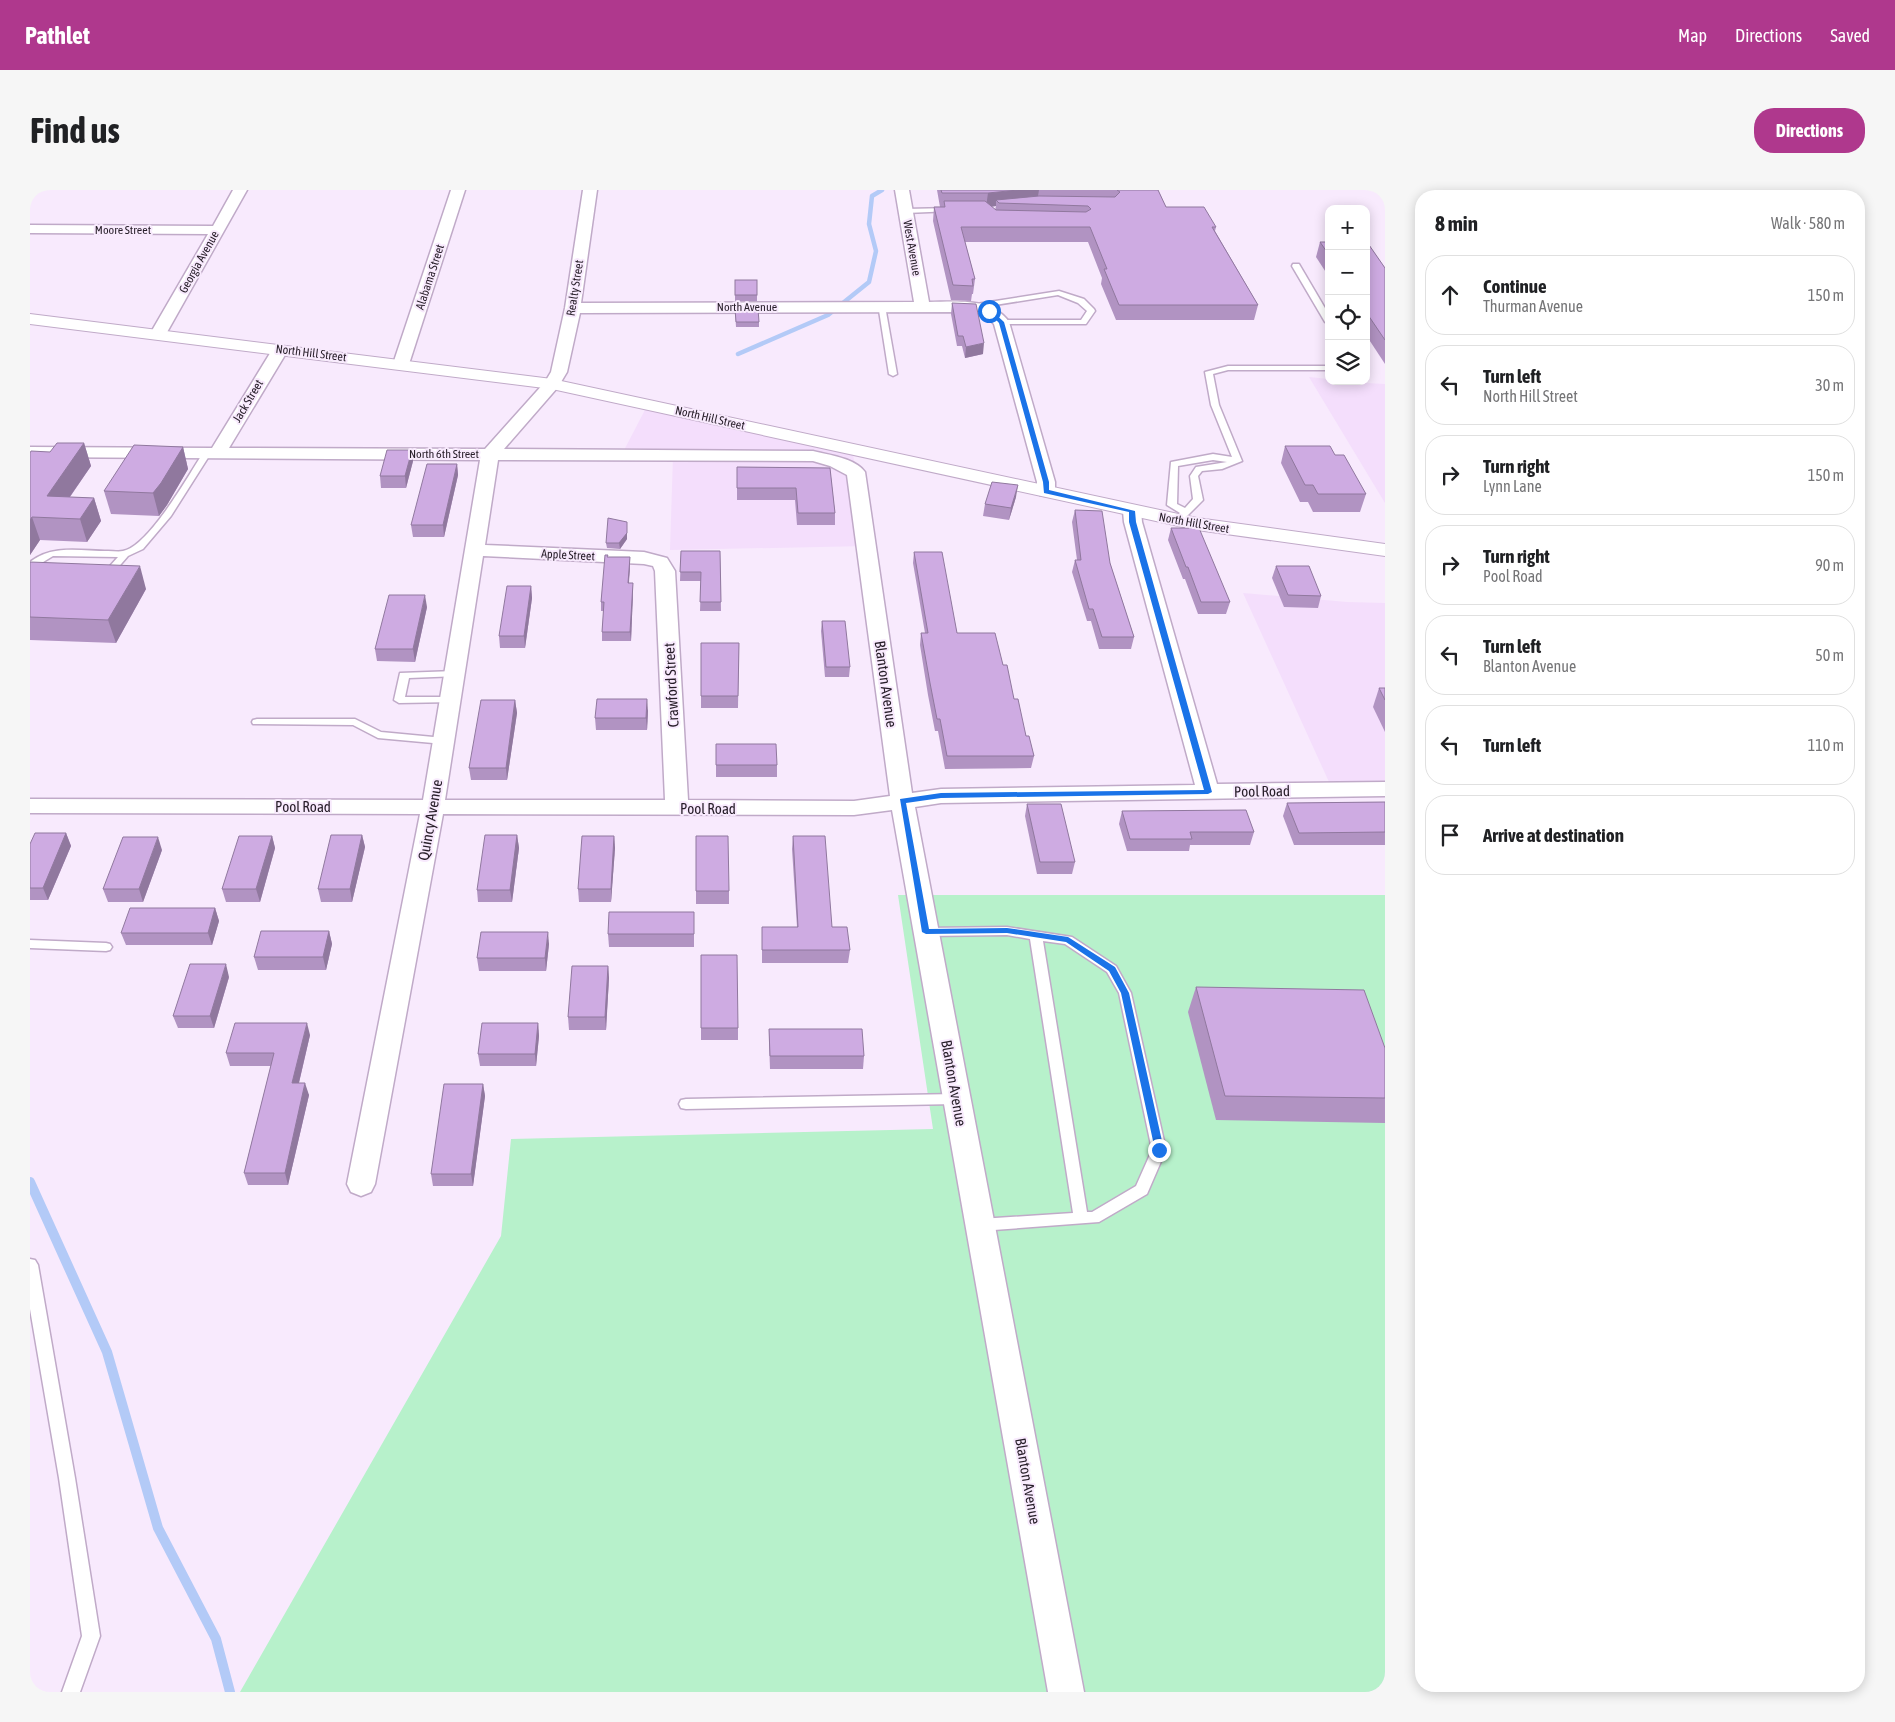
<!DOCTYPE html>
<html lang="en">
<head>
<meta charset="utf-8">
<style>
	:root { --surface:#fff; --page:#f6f6f6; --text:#202124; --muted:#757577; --line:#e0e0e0; --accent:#af388d }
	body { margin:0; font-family:"Asap Condensed",sans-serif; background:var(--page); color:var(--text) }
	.controls { position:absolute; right:15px; top:15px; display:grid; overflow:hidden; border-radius:10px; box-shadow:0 2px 12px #0003 }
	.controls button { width:45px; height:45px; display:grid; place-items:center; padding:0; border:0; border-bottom:1px solid var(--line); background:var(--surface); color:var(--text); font:25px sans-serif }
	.stop { position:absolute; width:15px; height:15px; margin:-11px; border:4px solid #1a73e8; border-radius:50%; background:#fff }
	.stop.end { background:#1a73e8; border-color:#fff; box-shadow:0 1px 5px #0008 }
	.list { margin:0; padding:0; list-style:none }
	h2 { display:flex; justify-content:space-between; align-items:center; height:65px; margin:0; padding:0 20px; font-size:21px }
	h2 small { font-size:16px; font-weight:400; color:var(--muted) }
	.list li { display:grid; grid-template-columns:32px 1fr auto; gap:15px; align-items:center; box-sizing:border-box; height:80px; margin:0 10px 10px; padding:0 10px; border:1px solid var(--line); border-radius:20px }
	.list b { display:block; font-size:19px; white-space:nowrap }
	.list p { margin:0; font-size:16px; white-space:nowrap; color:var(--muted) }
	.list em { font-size:16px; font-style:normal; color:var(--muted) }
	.icon { flex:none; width:28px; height:28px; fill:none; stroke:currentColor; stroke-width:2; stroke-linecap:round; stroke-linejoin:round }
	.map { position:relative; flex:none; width:1355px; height:1502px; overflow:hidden; border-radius:20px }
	header { display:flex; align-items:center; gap:30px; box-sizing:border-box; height:70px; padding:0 25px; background:var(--accent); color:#fff }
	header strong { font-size:24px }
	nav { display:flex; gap:28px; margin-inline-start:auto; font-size:18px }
	.intro { display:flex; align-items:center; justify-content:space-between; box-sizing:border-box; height:120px; padding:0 30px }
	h1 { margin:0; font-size:35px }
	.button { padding:12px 22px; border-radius:20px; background:var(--accent); color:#fff; font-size:18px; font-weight:700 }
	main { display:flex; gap:30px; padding:0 30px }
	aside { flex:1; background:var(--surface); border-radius:20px; box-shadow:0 2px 12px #0003 }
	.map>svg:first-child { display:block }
</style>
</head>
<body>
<header>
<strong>Pathlet</strong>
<nav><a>Map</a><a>Directions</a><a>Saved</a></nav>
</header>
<div class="intro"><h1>Find us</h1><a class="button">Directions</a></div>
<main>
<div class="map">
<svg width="1355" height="1502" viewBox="0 0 1355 1502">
	<rect width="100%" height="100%" fill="#f8eafd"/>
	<g fill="#f4defc">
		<polygon points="1279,187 1299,189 1299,191 1355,194 1355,313"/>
		<polygon points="617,216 823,264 837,356 640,360 643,266 591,266"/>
		<polygon points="1213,403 1317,412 1355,413 1355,602 1304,603"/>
	</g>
	<polygon fill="#b7f1cb" points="868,705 1355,705 1355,1502 210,1502 471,1046 481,949 903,939"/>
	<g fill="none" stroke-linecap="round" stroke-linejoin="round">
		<polyline stroke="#b3caf7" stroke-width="4.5" points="708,164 798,125 839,92 846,61 839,34 842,6 852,0"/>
		<polyline stroke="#b3caf7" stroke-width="10" points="0,992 77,1162 128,1338 186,1449 200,1502"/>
		<defs>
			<g id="service">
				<polygon points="921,18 923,19 923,21 876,23 873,21 876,19"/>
				<polygon points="1263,74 1269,74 1299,125 1299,134 1295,132 1262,76"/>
				<polygon points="1029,101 1054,109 1064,119 1065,121 1056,134 971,134 967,132 971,130 1051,130 1057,121 1048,113 1028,105 940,119 936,117 940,115"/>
				<polygon points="848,114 855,116 867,184 863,186 859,184"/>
				<path d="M 1198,176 L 1299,176 L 1299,180 L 1198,180 L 1183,184 L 1189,215 L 1212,271 L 1192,279 L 1172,281 L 1168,286 L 1173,310 L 1154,329 L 1148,329 L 1146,327 L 1150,323 L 1137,315 L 1141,272 L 1183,264 L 1202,267 L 1181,215 L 1175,182 ZM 1183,270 L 1197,272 L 1166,277 L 1160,286 L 1163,309 L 1155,318 L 1147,314 L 1148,276 Z"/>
				<path d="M 177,260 L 181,263 L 141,326 L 113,359 L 98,366 L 85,381 L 73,387 L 68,384 L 79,377 L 88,367 L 23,366 L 0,380 L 0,372 C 22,354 51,361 78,361 C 83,361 89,362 93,361 C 119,356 158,286 173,263 Z"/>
				<polygon points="425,481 429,482 430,484 429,486 379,488 375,507 421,507 426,510 425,512 369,513 364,510 370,483"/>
				<polygon points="227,529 325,529 351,542 414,548 419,551 414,554 348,548 323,535 223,534 222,532 223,530"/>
				<path d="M 977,737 L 1042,747 L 1086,776 L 1101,803 L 1136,960 L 1117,1004 L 1069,1032 L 950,1041 L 945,1039 L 943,1035 L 945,1031 L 950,1029 L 1043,1023 L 1000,749 L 977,745 L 896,746 L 890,742 L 896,738 ZM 1013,751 L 1035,754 L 1077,782 L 1089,803 L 1122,960 L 1106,996 L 1062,1022 L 1057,1022 Z"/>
				<polygon points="0,750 76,753 80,754 82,757 80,760 76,761 0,758"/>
				<polygon points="927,904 932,905 934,909 932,913 927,914 656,919 651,918 649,914 651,910 656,909"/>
				<polygon points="0,1069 5,1070 8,1075 45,1288 70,1446 50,1502 32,1502 52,1446 29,1288 0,1119"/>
			</g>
			<g id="minor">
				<polygon points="203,0 217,0 136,144 133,147 123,147 120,144 178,44 0,43 0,35 183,36"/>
				<polygon points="421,0 435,0 379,174 377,177 365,177 363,174"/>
				<path d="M 553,0 L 567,0 L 551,113 L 884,112 L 865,0 L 879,0 L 899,112 C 925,112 962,107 979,132 L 1025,292 L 1025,301 L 1022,305 L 1016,306 L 1010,305 L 1007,301 L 1007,292 L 964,134 L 954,124 L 940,122 L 550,123 L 537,182 L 528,197 L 474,259 L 783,261 C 799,265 825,268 835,282 L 882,603 L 911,599 L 1165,595 L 1094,332 L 1093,321 L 1096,317 L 1102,316 L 1108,317 L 1111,321 L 1112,332 L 1187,594 L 1355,592 L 1355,606 L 911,613 L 885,617 L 1054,1502 L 1018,1502 L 862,620 L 824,625 L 413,624 L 345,994 L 341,1002 L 331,1006 L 321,1002 L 317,994 L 390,624 L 0,623 L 0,609 L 393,610 L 450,270 L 0,267 L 0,257 L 182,258 L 242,160 L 244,157 L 256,157 L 258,160 L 199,258 L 455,259 L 515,192 L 521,182 L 535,118 ZM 468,270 L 783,271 L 800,276 L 817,285 L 860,606 L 824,611 L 658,610 L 645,381 L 637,368 L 614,362 L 455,355 ZM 453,366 L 614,374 L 623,376 L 625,381 L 635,610 L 415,610 Z"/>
			</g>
			<polygon id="tertiary" points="0,124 522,189 1167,328 1355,354 1355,366 1167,340 522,199 0,134"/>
		</defs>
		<use href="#service" stroke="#c0aac8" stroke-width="3"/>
		<use href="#minor" stroke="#c0aac8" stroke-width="3"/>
		<use href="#tertiary" stroke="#c0aac8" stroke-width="2"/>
		<use href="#service" fill="#fff" fill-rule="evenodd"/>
		<use href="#minor" fill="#fff" fill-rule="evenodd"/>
		<use href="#tertiary" fill="#fff" fill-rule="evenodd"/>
	</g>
	<g fill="#b193c2" fill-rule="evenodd">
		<path d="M 907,0 L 1128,0 L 1136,17 L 1186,37 L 1185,41 L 1228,115 L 1224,130 L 1086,130 L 1071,94 L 1072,88 L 1058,52 L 935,52 L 945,89 L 943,104 L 942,104 L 941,111 L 921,110 L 903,31 L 904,17 L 910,17 ZM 966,16 L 965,20 L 961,17 Z"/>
		<polygon points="1290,52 1299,52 1299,87 1286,67"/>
		<polygon points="1336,52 1355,78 1355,174 1336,145"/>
		<polygon points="705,90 727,105 727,111 705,111"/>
		<polygon points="922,113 953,164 935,168 932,156 927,156 921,124"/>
		<polygon points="705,119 729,132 729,137 706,137"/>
		<polygon points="54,253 61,276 40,307 64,308 71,331 57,352 10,350 0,365 0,263 20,262"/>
		<polygon points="1255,256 1305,265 1336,304 1330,322 1283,322 1278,312 1270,312 1251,273"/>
		<polygon points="153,257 158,279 137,315 129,326 81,324 74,301"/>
		<polygon points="383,271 376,298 351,298 350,286"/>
		<polygon points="427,274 428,285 414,347 383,347 381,335"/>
		<polygon points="707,277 800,278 805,323 805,335 767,335 765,310 707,310"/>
		<polygon points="986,307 979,330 953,326 955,314"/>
		<polygon points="1045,320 1080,373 1104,447 1101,459 1069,459 1061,431 1057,431 1042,382 1045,370 1047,370 1042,332"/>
		<polygon points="1141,338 1200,412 1196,424 1168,424 1155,389 1153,389 1138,350"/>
		<polygon points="597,349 590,359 577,358 576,353"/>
		<polygon points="651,361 690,361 691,421 670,421 671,391 650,391"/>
		<polygon points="884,362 927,443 973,475 996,546 1004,566 1001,578 915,579 908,541 905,541 898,505 890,455 891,443 895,443 883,373"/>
		<polygon points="578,367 600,367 600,376 599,393 603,402 601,451 572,451 572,442 574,421 571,421 571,412"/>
		<polygon points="0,372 116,399 86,453 0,450"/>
		<polygon points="1246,376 1291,406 1288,418 1254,417 1242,388"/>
		<polygon points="501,396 502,408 495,458 470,458 469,446"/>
		<polygon points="397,417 385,472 347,471 345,459"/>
		<polygon points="792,431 820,477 819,487 795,487 791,441"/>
		<polygon points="671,453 709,453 708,518 671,518"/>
		<polygon points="1349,498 1355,498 1355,542 1343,517"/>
		<polygon points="485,510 487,523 477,590 441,590 439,578"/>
		<polygon points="618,521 617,540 566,540 565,528"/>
		<polygon points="686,554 747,575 747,587 686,587"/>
		<polygon points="1355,612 1355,655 1264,655 1253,626 1257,613"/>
		<polygon points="997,614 1045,672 1042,684 1007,684 995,626"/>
		<polygon points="1092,621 1224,642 1220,655 1160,655 1159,661 1097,661 1089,634"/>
		<polygon points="36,643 41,656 18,710 0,710 0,654"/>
		<polygon points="332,645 335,657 322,712 291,712 288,699"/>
		<polygon points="487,645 489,658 482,712 448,712 447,700"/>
		<polygon points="242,646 245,658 230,712 196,712 192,699"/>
		<polygon points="584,646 585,658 581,712 549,712 548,699"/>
		<polygon points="666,646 699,701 699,714 666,714"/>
		<polygon points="763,646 802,737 820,760 818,773 732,773 732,737 767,737 762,659"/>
		<polygon points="132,660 113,712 78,712 73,699"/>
		<polygon points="185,718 189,731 182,755 96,755 91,743"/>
		<polygon points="664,722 664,757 579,757 578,744"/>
		<polygon points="299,741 302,754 296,780 228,780 224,767"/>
		<polygon points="519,754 516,781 449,781 447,768"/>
		<polygon points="671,765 708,838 708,850 671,850"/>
		<polygon points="578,776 579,788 576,840 539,840 538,827"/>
		<polygon points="199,787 184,838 148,838 143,826"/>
		<polygon points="1166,797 1355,858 1355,933 1186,930 1158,822"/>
		<polygon points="508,833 509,846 506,876 450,876 448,864"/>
		<polygon points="739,839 834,866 833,879 740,879 739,851"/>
		<polygon points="280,845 269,893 279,905 258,995 218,995 214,983 241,876 200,876 196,863"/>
		<polygon points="453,894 455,906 443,996 403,996 401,984"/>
	</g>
	<g fill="#90789e">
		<polygon points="988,0 1009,0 1007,12 966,10 966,16 956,17 958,3"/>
		<polygon points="954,153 953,164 935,168 936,157"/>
		<polygon points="54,253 61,276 25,328 17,306"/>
		<polygon points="153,257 158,279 137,315 129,326 123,303"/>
		<polygon points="382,260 383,271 376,298 375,286"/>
		<polygon points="427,274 428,285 414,347 413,335"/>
		<polygon points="988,295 986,307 979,330 981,318"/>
		<polygon points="64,308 71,331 57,352 50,329"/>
		<polygon points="2,327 10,350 0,365 0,330"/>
		<polygon points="597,332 597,349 590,359 589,353"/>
		<polygon points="600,367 600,376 598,402 598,393"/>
		<polygon points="110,376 116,399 86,453 78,430"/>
		<polygon points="603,393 603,402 601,451 600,442"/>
		<polygon points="501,396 502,408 495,458 494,446"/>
		<polygon points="395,405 397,417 385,472 383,459"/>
		<polygon points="617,509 618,521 617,540 616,528"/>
		<polygon points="485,510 487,523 477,590 476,578"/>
		<polygon points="36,643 41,656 18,710 13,698"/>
		<polygon points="332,645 335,657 322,712 320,699"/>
		<polygon points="487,645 489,658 482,712 480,700"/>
		<polygon points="242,646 245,658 230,712 226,699"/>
		<polygon points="584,646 585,658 581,712 581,699"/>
		<polygon points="128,647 132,660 113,712 109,699"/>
		<polygon points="185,718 189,731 182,755 178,743"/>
		<polygon points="299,741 302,754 296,780 293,767"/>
		<polygon points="518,742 519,754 516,781 515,768"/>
		<polygon points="196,774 199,787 184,838 180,826"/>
		<polygon points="578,776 579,788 576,840 575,827"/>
		<polygon points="277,833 280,845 266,905 262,893"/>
		<polygon points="508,833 509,846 506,876 505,864"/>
		<polygon points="275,893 279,905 258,995 255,983"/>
		<polygon points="453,894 455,906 443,996 441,984"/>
	</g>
	<g fill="#ceabe2" stroke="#90789e">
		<polygon points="911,0 988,0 958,3 912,3"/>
		<polygon points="1087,0 1128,0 1136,17 1174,17 1186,37 1182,37 1228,115 1089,115 1074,79 1077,79 1060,37 931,37 945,89 942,89 943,96 923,95 904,17 915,17 914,11 955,11 966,20 1056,22 1061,19 1058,16 969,13 966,10 1009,6 1085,7 1090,2"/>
		<polygon points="1290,52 1299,52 1299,65"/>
		<polygon points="1336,52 1337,52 1355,78 1355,150 1336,122"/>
		<rect x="705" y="90" width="22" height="15"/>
		<polygon points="922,113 946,114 954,153 936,157 933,146 928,146"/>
		<polygon points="705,119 728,119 729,132 706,132"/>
		<polygon points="27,253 54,253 17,306 64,308 50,329 2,327 0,330 0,263 1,261 20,262"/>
		<polygon points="104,255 153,257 131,293 123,303 74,301"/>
		<polygon points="1255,256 1300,256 1305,265 1314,265 1336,304 1288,304 1283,295 1275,295"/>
		<polygon points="357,260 382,260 375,286 350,286"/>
		<polygon points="397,274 427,274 413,335 381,335"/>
		<polygon points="707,277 800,278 805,323 768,323 766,298 707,298"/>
		<polygon points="962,292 988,295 981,318 955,314"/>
		<polygon points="1045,320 1072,321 1080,373 1104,447 1072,447 1063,419 1059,419 1045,370 1051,370"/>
		<polygon points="578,328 597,332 597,343 589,353 576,353"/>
		<polygon points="1141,338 1169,338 1200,412 1171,412 1158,377 1156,377"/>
		<polygon points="651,361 690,361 691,412 670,412 671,382 650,382"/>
		<polygon points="884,362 912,362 927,443 965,443 973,475 977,475 984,509 988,509 996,546 999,546 1004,566 917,566 910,529 907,529 900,493 891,443 898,443"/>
		<polygon points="575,365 578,365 577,367 600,367 598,393 603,393 600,442 572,442 574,412 571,412"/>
		<polygon points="0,372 110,376 78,430 0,427"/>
		<polygon points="1246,376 1279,376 1291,406 1258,405"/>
		<polygon points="477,396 501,396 494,446 469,446"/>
		<polygon points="359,405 395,405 383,459 345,459"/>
		<polygon points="792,431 815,431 820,477 796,477"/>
		<polygon points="671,453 709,453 708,506 671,506"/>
		<polygon points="1349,498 1355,498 1355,510"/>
		<polygon points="567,509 617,509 616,528 565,528"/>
		<polygon points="451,510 485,510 476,578 439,578"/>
		<polygon points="686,554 746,554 747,575 686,575"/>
		<polygon points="1355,612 1355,642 1269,643 1257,613"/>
		<polygon points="997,614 1031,614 1045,672 1010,672"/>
		<polygon points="1216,620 1224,642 1160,642 1162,649 1100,649 1092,621"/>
		<polygon points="5,643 36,643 13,698 0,698 0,654"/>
		<polygon points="301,645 332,645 320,699 288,699"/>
		<polygon points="455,645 487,645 480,700 447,700"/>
		<polygon points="209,646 242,646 226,699 192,699"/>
		<polygon points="552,646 584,646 581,699 548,699"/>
		<polygon points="666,646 698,646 699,701 666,701"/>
		<polygon points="763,646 795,646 802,737 817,737 820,760 732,760 732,737 768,737"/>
		<polygon points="93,647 128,647 109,699 73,699"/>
		<polygon points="100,718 185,718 178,743 91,743"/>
		<polygon points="579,722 664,722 664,744 578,744"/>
		<polygon points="231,741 299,741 293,767 224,767"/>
		<polygon points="451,742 518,742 515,768 447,768"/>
		<polygon points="671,765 707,765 708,838 671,838"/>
		<polygon points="160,774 196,774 180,826 143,826"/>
		<polygon points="542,776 578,776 575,827 538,827"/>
		<polygon points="1166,797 1334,800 1355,858 1355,908 1195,906"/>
		<polygon points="205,833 277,833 262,893 275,893 255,983 214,983 244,863 196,863"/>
		<polygon points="452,833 508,833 505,864 448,864"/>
		<polygon points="739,839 832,839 834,866 740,866"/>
		<polygon points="414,894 453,894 441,984 401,984"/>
	</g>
	<polygon fill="#1a73e8" points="957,120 961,120 974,132 1019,292 1019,300 1105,321 1106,332 1182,602 1178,604 911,608 876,613 899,739 977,738 1038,747 1085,777 1099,803 1134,960 1129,964 1125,960 1091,803 1079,781 1036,752 977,743 896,744 892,742 870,609 911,603 1174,600 1099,332 1099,322 1014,303 1013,292 969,133"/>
	<g text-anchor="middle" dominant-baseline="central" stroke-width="4" stroke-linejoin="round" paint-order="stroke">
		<g font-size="12" fill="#271e29" stroke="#f8eafd">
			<text x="93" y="40">Moore Street</text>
			<text transform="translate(882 58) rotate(80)">West Avenue</text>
			<text transform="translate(169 72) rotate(-61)">Georgia Avenue</text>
			<text transform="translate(400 87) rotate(-72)">Alabama Street</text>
			<text transform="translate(545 98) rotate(-81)">Realty Street</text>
			<text x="717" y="117">North Avenue</text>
			<text transform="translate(281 163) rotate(7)">North Hill Street</text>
			<text transform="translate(218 211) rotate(-59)">Jack Street</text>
			<text transform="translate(680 228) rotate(13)">North Hill Street</text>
			<text x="414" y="264">North 6th Street</text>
			<text transform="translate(1164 333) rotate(10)">North Hill Street</text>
			<text transform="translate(538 365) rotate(3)">Apple Street</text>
		</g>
		<g font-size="15" fill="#271e29" stroke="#f8eafd">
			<text transform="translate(856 494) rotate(82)">Blanton Avenue</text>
			<text transform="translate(641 495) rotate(-93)">Crawford Street</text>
			<text transform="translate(1232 601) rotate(-1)">Pool Road</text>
			<text x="273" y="616">Pool Road</text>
			<text x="678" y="618">Pool Road</text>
			<text transform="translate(400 630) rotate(-80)">Quincy Avenue</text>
			<text transform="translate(924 893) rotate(80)">Blanton Avenue</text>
			<text transform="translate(998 1291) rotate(80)">Blanton Avenue</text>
		</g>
	</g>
</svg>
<div class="controls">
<button>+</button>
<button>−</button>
<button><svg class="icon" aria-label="locate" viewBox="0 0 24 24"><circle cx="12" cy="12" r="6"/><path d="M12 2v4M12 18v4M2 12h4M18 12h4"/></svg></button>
<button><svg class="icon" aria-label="layers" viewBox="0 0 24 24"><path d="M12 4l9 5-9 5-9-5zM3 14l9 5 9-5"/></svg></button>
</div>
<div class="stop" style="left:959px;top:121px"></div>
<div class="stop end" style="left:1129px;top:960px"></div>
</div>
<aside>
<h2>8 min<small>Walk · 580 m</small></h2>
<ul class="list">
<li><svg class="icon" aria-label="ahead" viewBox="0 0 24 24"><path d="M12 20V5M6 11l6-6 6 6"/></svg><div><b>Continue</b><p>Thurman Avenue</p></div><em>150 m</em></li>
<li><svg class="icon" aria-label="left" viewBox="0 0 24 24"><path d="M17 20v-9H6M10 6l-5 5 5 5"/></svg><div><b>Turn left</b><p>North Hill Street</p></div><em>30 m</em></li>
<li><svg class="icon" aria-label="right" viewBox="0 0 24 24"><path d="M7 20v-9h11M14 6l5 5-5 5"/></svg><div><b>Turn right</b><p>Lynn Lane</p></div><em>150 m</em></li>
<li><svg class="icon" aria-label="right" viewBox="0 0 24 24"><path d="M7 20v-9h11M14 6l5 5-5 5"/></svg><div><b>Turn right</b><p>Pool Road</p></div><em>90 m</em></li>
<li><svg class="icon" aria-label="left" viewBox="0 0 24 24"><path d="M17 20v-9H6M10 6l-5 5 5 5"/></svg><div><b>Turn left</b><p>Blanton Avenue</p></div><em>50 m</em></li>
<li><svg class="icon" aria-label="left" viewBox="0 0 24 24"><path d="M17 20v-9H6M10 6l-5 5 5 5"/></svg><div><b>Turn left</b></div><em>110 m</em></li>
<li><svg class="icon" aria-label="arrive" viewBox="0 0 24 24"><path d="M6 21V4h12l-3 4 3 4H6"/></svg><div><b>Arrive at destination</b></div></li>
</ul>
</aside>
</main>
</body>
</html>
